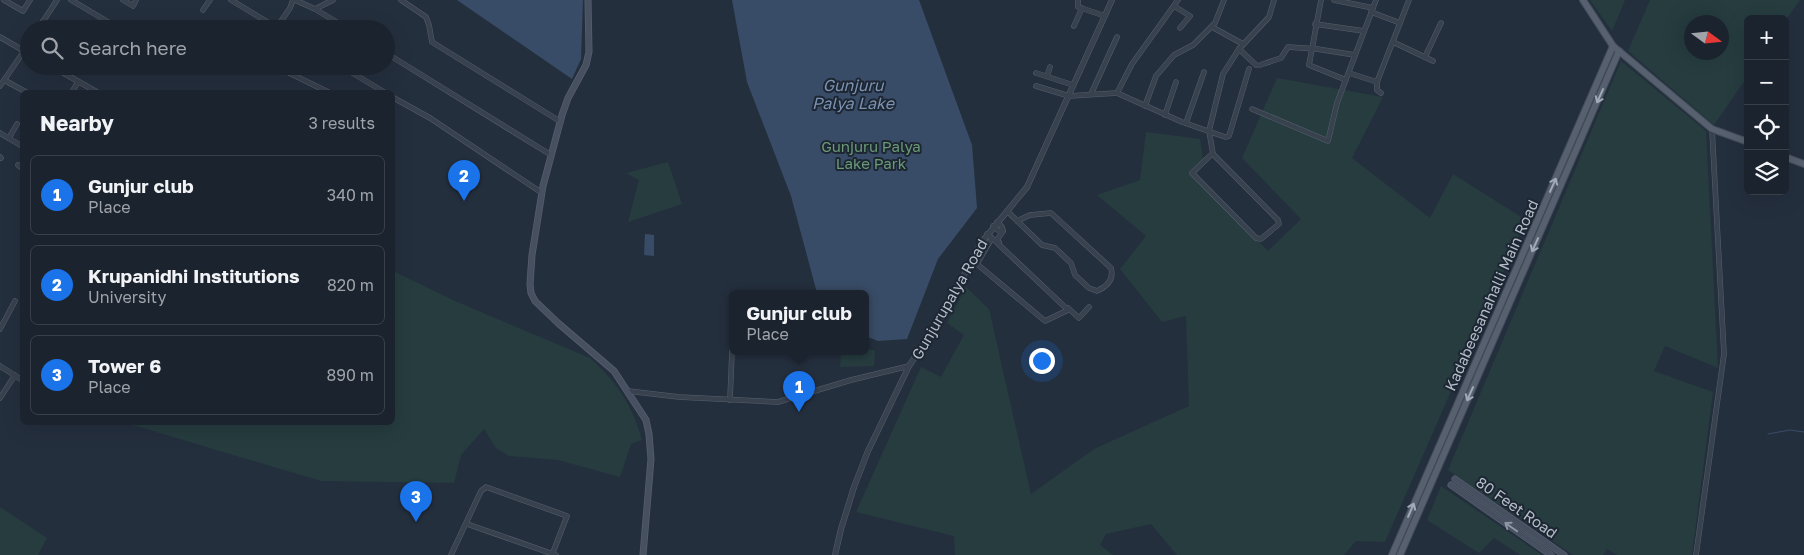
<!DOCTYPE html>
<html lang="en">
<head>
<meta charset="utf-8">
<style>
	:root { --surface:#1b232e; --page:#242b36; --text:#f1f3f6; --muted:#a0a4aa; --line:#39404a; --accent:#1a73e8 }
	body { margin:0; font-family:"Golos Text",sans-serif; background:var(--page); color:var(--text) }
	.controls { position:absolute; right:15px; top:15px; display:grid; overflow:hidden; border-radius:8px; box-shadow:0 5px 20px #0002 }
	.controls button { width:45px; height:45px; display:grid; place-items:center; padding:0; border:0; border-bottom:1px solid var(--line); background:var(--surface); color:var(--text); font:25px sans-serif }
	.compass { position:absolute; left:1684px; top:15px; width:45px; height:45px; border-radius:50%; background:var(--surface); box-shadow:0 5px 20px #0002; rotate:105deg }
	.you { position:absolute; left:1041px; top:360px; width:18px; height:18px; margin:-12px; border:4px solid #fff; border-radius:50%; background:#1a73e8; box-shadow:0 0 0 8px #1a73e833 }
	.badge { display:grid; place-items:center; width:32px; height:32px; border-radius:50%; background:var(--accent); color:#fff; font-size:16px; font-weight:700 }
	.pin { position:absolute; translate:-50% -41px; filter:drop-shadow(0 1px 2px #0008) }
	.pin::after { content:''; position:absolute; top:26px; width:18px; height:15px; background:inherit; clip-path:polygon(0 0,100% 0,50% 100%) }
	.popup { position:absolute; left:729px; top:290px; width:140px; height:65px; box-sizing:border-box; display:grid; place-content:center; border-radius:8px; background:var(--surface); filter:drop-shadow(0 1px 4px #0005); font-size:16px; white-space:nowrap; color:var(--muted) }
	.popup b { font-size:19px; color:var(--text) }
	.popup::after { content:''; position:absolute; left:50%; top:100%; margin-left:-10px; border:10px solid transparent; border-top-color:var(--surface) }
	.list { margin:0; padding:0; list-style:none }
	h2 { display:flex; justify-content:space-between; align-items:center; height:65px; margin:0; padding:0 20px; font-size:21px }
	h2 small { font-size:16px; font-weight:400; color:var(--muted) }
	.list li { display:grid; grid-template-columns:32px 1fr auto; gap:15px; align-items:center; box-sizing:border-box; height:80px; margin:0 10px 10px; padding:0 10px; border:1px solid var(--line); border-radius:8px }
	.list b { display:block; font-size:19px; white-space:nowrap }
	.list p { margin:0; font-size:16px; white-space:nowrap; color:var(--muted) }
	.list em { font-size:16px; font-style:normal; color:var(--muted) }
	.icon { flex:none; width:28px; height:28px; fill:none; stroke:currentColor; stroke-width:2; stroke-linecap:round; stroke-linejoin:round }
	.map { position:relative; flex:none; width:1804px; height:555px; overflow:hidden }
	.search { position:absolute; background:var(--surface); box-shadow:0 5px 20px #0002; left:20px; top:20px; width:375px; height:55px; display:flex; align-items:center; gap:12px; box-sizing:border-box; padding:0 18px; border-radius:28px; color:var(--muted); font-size:19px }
	.panel { position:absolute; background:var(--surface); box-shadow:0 5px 20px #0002; left:20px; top:90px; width:375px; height:335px; border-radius:8px }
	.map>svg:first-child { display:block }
</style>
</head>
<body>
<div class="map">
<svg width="1804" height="555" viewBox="0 0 1804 555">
	<rect width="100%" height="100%" fill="#242f3e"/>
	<g fill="#263c3f" fill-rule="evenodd">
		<polygon points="1590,0 1625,0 1612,31"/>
		<path d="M 1650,0 L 1800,0 L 1785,21 L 1785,19 L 1748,19 L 1748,76 L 1714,125 L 1628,51 ZM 1692,22 L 1722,22 L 1722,52 L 1692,52 Z"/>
		<polygon points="1621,61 1706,131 1718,368 1665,346 1654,371 1713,392 1692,555 1617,555 1607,549 1603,555 1573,555 1448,470"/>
		<polygon points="1277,78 1383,97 1352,158 1430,218 1453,174 1526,220 1385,542 1356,541 1344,555 1177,555 1151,524 1106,534 1100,545 1113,555 955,555 954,536 856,512 921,367 941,377 964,335 947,323 966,287 989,309 1031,494 1094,449 1189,406 1186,316 1162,322 1120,269 1146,236 1097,195 1140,180 1146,132 1200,139 1204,165 1194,176 1268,251 1301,219 1242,158"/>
		<polygon points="668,162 682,204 628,222 639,180 626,173"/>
		<path d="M 393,271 L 455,301 L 590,358 C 616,381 633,406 642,440 L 631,444 L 620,477 L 558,460 L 509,456 L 496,448 L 484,429 L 461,455 L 454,483 L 321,481 L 126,423 L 392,422 Z"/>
		<polygon points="865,349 875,350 874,366 840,367 841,351 865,351"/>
		<polygon points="1441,486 1542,555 1520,555 1494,538 1479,553 1427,520"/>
		<polygon points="0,507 47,538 38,555 0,555"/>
	</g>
	<g fill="#394c67">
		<polygon points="457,0 583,0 581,59 572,79"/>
		<polygon points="732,0 919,0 972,145 977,208 938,259 907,339 878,341 865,336 865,293 817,293 791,196 747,82"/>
		<polygon points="645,234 654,235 654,256 644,255"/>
	</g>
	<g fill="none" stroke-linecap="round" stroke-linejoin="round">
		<polyline stroke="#394c67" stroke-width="1" points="1768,434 1790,430 1804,432"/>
		<defs>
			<g id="minor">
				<polyline points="4,0 23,11 30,0"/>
				<polyline points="71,0 120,29"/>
				<polyline points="123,0 133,6 136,0"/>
				<polyline points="231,0 279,29"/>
				<polyline points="295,0 315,9 348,29"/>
				<polyline points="401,0 426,17 429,25 432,42 561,122"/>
				<polyline points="1078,0 1078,7 1105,16"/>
				<polyline points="1321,0 1309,65 1346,80"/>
				<polyline points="1334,0 1373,8"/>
				<polyline points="1174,6 1190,16 1180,28"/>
				<polyline points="315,9 333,0"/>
				<polyline points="203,10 210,0"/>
				<polyline points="1371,12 1400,23"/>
				<polyline points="43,21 57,29"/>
				<polyline points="1315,24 1364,31"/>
				<polyline points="193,26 199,29"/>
				<polyline points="1074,26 1082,8"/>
				<polyline points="277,27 290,8 293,0"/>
				<polyline points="1212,27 1243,44"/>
				<polyline points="38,29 57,0"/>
				<polyline points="0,37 24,51 29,43"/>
				<polyline points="1393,42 1433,61"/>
				<polyline points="1239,49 1256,65"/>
				<polyline points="386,53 551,155"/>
				<polyline points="1425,57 1441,23"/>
				<polyline points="1260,65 1281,58 1288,47 1317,49 1355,55"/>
				<polyline points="51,66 97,92"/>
				<polyline points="121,66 126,69 127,66"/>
				<polyline points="275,66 328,92"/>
				<polyline points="341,66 384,92"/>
				<polyline points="1036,73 1073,85"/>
				<polyline points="1349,73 1377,82"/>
				<polyline points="1047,76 1050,67"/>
				<polyline points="4,80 26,92"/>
				<polyline points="0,86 24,51 29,54"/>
				<polyline points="1036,86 1069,96 1117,93 1182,122 1225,137 1229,136 1249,69"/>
				<polyline points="72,92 78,82"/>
				<polyline points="1117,93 1132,64 1178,0"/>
				<polyline points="1381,93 1377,90 1377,82 1409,0"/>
				<polyline points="1091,94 1117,37"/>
				<polyline points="392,97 430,118 542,193"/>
				<polyline points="1145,106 1156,76 1174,55 1193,45 1215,23 1224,0"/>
				<polyline points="1252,109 1328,141 1337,103 1376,0"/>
				<polyline points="1165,115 1176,82"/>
				<polyline points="1186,123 1204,72"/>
				<polyline points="0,133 20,145"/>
				<polyline points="9,138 17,124"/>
				<polyline points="1213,153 1192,173 1256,238 1261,239 1279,224 1278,220 1213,154 1209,131 1223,74 1239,49 1269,17 1274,0"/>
				<polyline points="0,157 1,158"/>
				<polyline points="18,165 22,168"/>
				<path d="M 1007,211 L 1042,245 L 1055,248 L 1071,263 L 1075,275 L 1089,288 L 1097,291 C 1108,286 1114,279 1111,268 L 1051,213 L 1030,215 L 1017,221"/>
				<polyline points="993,226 999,231 1003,231 1002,227 997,222"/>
				<polyline points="987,234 992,238 977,264 1045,321 1068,310 992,238"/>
				<polyline points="999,242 997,240 1003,231"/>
				<polyline points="1068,308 1079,318 1089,307"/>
				<polyline points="0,329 15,301"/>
				<polyline points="0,366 22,380"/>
				<polyline points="628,391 679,397 778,402 851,380 909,366"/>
				<polyline points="0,398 15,375"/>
				<polyline points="730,400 733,326"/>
				<polyline points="467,524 556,555"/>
				<polyline points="451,555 481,491 486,487 567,516 552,555"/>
				<polyline points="1696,555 1724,354 1712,129"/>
			</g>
			<polyline id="tertiary" points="835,555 841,529 854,487 868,451 896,393 909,366 940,320 981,243 1027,187 1112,0"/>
			<g id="secondary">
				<polyline points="588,0 589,52 586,65 568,98 562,115 543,186 532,255 530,284 531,293 535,301 558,323 614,371 646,420 649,434 651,459 643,555"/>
				<polyline points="1455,479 1564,555"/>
				<polyline points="1451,485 1551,555"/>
			</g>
			<g id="primary">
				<polyline points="1583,0 1613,46 1619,51 1712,129 1748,142"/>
				<polyline points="1785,157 1804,164"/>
				<polyline points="1392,555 1613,46"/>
				<polyline points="1400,555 1619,51"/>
			</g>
		</defs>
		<use href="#minor" stroke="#565f6c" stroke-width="5.5"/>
		<use href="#tertiary" stroke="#565f6c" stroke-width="6"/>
		<use href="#secondary" stroke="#565f6c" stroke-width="7"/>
		<use href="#primary" stroke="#414a57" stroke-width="8"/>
		<use href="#minor" stroke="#38414e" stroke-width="4.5"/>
		<use href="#tertiary" stroke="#38414e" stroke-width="5"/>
		<use href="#secondary" stroke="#465061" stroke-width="5.5"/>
		<use href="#primary" stroke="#56606e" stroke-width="6"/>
	</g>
	<defs><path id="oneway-shaft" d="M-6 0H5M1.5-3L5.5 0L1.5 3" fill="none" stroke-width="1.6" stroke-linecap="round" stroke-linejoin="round" transform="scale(1.25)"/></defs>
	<g stroke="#a1aab7">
		<use href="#oneway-shaft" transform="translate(1600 96) rotate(114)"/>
		<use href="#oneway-shaft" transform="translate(1553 185) rotate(-66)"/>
		<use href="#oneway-shaft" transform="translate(1535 245) rotate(114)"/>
		<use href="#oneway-shaft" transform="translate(1470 394) rotate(114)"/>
		<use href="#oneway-shaft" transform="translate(1411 510) rotate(-67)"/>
	</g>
	<use stroke="#8e96a5" href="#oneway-shaft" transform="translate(1511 527) rotate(-145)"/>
	<g text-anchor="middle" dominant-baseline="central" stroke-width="4" stroke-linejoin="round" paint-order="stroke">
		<g font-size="15" fill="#6b9a76" stroke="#1d2633">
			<text x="871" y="146">Gunjuru Palya<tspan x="871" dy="17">Lake Park</tspan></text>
		</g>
		<g font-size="15" fill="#b4bcc9" stroke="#1d2633">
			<text transform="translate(1491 295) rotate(-66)">Kadabeesanahalli Main Road</text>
			<text transform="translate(949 299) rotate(-60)">Gunjurupalya Road</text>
			<text transform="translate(1517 507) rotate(35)">80 Feet Road</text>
		</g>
		<g font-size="16" font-style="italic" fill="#7c92b1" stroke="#1d2633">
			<text x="853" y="85">Gunjuru<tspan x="853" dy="18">Palya Lake</tspan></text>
		</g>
	</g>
</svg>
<div class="controls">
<button>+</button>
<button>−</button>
<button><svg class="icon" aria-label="locate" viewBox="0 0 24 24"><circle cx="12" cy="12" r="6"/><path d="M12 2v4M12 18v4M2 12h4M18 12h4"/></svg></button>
<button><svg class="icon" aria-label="layers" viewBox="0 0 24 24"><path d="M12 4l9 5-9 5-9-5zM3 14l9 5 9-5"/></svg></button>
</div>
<svg class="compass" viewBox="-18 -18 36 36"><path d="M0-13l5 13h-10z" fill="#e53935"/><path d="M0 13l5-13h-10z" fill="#a0a4aa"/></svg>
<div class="you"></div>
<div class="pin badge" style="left:799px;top:412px">1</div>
<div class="popup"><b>Gunjur club</b>Place</div>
<div class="pin badge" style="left:464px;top:201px">2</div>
<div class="pin badge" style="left:416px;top:522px">3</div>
<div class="search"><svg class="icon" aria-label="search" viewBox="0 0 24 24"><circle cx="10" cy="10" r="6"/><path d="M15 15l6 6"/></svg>Search here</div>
<section class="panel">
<h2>Nearby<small>3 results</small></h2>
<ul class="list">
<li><span class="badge">1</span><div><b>Gunjur club</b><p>Place</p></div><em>340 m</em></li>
<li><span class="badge">2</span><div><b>Krupanidhi Institutions</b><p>University</p></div><em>820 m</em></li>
<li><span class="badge">3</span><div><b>Tower 6</b><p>Place</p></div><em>890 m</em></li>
</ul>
</section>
</div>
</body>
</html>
